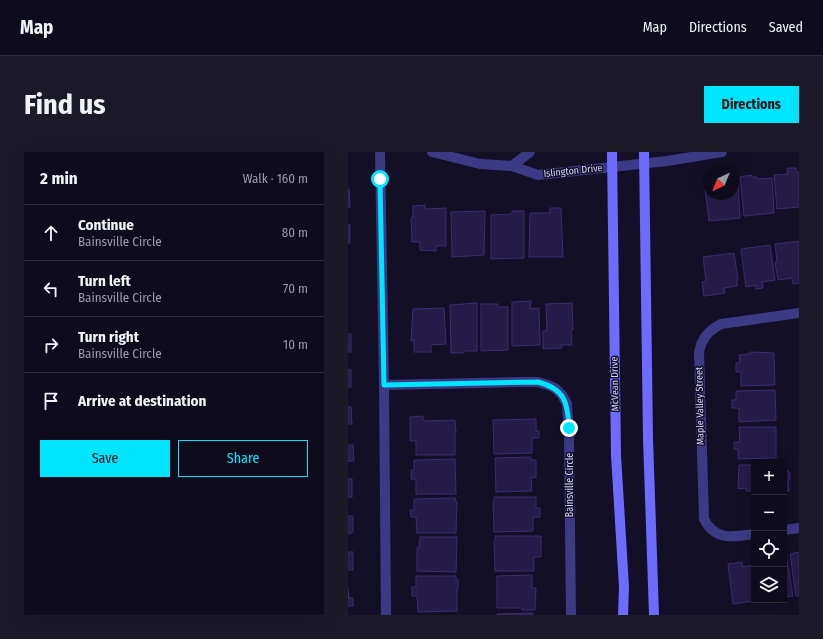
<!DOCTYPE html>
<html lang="en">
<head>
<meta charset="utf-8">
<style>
	:root { --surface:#0e0b1c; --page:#1c1929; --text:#f1f3f6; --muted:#9b9ba3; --line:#2e2b3b; --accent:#00e5ff }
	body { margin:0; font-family:"Fira Sans Condensed",sans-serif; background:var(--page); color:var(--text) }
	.controls { position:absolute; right:12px; bottom:12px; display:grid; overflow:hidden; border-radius:0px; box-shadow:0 4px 16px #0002 }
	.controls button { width:36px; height:36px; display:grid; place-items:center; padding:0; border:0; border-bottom:1px solid var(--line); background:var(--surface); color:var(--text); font:20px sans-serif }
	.compass { position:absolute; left:355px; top:12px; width:36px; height:36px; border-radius:50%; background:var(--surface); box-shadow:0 4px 16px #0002; rotate:223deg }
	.stop { position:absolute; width:12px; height:12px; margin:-9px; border:3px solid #00e5ff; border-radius:50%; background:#fff }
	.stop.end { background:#00e5ff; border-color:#fff; box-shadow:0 1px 4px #0008 }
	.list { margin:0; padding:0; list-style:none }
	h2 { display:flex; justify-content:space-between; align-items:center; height:52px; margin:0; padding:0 16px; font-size:17px }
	h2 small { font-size:13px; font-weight:400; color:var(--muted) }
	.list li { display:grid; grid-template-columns:26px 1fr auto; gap:12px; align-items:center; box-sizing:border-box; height:56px; padding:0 16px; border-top:1px solid var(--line) }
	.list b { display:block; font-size:15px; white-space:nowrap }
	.list p { margin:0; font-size:13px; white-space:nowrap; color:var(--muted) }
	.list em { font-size:13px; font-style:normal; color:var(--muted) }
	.actions { display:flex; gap:8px; padding:12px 16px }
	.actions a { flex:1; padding:9px 0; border:1px solid var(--accent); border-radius:0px; text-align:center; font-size:14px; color:var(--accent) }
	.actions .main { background:var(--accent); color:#111 }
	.icon { flex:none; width:22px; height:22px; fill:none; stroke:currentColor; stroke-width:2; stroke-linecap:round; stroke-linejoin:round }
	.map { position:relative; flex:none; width:451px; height:463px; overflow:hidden; border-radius:0px }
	header { display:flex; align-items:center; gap:24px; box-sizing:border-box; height:56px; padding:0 20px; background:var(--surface); border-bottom:1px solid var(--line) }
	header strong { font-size:19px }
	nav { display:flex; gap:22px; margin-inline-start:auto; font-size:14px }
	.intro { display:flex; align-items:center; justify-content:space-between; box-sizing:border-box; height:96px; padding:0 24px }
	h1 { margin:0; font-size:28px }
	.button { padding:10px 18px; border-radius:0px; background:var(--accent); color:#111; font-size:14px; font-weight:700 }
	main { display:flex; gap:24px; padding:0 24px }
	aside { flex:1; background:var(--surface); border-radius:0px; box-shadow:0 4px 16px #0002 }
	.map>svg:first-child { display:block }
</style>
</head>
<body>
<header>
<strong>Map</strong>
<nav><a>Map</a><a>Directions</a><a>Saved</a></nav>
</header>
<div class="intro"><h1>Find us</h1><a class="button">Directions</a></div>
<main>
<aside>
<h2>2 min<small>Walk · 160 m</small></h2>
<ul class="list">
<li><svg class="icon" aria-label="ahead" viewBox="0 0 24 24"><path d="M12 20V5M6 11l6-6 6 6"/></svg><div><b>Continue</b><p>Bainsville Circle</p></div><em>80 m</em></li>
<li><svg class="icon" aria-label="left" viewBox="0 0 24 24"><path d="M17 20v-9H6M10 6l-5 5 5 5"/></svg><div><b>Turn left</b><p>Bainsville Circle</p></div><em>70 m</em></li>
<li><svg class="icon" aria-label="right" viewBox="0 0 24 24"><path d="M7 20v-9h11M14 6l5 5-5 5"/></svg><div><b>Turn right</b><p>Bainsville Circle</p></div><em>10 m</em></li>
<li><svg class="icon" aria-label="arrive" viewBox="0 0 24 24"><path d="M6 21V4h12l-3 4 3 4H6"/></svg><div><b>Arrive at destination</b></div></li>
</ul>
<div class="actions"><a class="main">Save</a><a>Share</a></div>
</aside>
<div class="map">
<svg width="451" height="463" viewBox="0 0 451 463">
	<rect width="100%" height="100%" fill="#130f26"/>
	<g fill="#241b47" stroke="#3b2d73">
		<polygon points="439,16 448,16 448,20 451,20 451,55 429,57 426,23 440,22"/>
		<polygon points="404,23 404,25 409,25 410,27 424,26 426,61 396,64 392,25"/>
		<polygon points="361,29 361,42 385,42 385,31 390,30 392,66 361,69 357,37 359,37 358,30"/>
		<polygon points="0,37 1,37 2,55 0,55"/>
		<polygon points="77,53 77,57 98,56 98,94 88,94 88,99 72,98 72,90 64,90 63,66 65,65 65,54"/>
		<polygon points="202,56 213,56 215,105 181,105 182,61 202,61"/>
		<polygon points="137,59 136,103 104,105 103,60"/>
		<polygon points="164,59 176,59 176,106 143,107 143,63 164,62"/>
		<rect x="0" y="73" width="2" height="18"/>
		<polygon points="451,89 451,131 445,132 444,126 430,128 427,110 429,110 427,92"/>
		<polygon points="422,93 427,128 414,130 415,136 408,137 408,133 398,135 393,97"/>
		<polygon points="386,101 390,127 389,127 389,134 376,136 377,141 356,144 354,130 358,129 355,105"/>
		<polygon points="183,149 182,157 191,156 192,193 164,194 164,150"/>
		<polygon points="129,151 129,199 116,199 115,201 103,201 102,153"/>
		<polygon points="224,151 225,178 223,178 224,193 213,193 214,196 195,197 195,179 199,178 198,152"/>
		<polygon points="133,152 150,152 150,155 160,155 160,198 133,199"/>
		<polygon points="96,156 98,192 83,193 83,200 66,200 66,188 63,189 65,157"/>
		<rect x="0" y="182" width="3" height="18"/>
		<polygon points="402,200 426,201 427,233 393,234 393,220 388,220 388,211 392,211 391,203 402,202"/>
		<rect x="0" y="218" width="3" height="17"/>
		<polygon points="427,238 428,268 391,270 391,256 384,256 384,248 388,248 388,239"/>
		<polygon points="0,255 3,255 4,272 0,272"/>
		<polygon points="75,264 75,268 77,269 107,268 108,281 107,281 107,303 68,303 68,289 62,289 62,265"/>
		<polygon points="188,267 188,279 191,279 191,286 184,286 184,301 146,302 145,268"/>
		<polygon points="391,275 428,275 428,306 390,307 390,297 386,297 386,290 392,290"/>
		<polygon points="0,293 5,293 6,309 0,309"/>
		<polygon points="183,305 183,308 188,308 188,326 183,325 184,339 148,340 147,306"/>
		<polygon points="107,307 108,342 68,342 68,327 63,327 63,318 66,318 66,308"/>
		<polygon points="391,313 406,313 406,339 398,339 398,336 390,337"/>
		<polygon points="439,318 442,321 442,327 440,329 441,339 436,339 436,319"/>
		<rect x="0" y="327" width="4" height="18"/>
		<polygon points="146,345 188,345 188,356 192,356 192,365 185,365 185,379 146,380 145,349 146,349"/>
		<polygon points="107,346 108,350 109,350 108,381 69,381 68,365 63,365 62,358 66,358 66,347"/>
		<polygon points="0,364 5,364 5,380 1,382 0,381"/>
		<polygon points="147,384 193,384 193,405 186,405 186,419 147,419 146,389 147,389"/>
		<polygon points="72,385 109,385 108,420 69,419 69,396 71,396"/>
		<rect x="0" y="400" width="5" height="18"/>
		<polygon points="451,400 451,444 448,444 442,402"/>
		<polygon points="436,402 438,402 445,444 436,445"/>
		<polygon points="394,410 395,415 406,413 406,448 413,448 385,452 380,412"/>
		<polygon points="184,423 184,436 188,436 187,458 174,458 174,456 149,456 149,424"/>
		<polygon points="68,424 108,424 108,428 110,428 110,437 109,437 109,459 70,460 69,444 64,444 64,435 68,435"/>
		<polygon points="0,437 1,446 5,446 5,454 0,454"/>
		<polygon points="185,461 185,463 149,463 149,462"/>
	</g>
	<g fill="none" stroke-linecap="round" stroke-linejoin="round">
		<g stroke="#3d3a85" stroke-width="10">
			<polyline points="32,0 36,233"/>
			<polyline points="84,0 132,12 164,14 190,23 319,9 374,0"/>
			<polyline points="164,14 182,0"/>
			<polyline points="436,378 451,376"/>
			<path d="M 406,382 C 385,385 367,389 356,367 L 351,200 C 354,186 360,179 373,172 L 451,161"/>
			<polyline points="38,463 36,233 172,230 190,230 200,233 207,236 214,243 219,252 221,285 223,463"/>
		</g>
		<g stroke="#6f6bff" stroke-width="10">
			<polyline points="264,0 268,303 276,435 275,463"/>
			<polyline points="296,0 300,286 306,463"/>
		</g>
	</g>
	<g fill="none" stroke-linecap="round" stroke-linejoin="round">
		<path stroke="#00e5ff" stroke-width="5" d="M 32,27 L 36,233 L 190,230 C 217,237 220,251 221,276"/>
	</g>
	<g text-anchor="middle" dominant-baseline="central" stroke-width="3" stroke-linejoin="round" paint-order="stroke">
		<g font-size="10" fill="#d9d4ff" stroke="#130f26">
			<text transform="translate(225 19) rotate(-6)">Islington Drive</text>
			<text transform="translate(267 232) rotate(-91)">McVean Drive</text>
			<text transform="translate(352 254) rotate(-91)">Maple Valley Street</text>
			<text transform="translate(222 333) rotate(-90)">Bainsville Circle</text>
		</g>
	</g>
</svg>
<div class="controls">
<button>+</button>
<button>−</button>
<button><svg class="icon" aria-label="locate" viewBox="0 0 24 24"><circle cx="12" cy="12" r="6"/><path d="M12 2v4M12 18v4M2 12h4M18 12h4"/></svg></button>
<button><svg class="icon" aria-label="layers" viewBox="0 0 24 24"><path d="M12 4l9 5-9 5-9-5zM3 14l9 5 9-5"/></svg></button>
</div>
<svg class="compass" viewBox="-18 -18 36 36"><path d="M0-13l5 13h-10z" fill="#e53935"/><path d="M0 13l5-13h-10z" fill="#9b9ba3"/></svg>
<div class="stop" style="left:32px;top:27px"></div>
<div class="stop end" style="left:221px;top:276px"></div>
</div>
</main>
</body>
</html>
